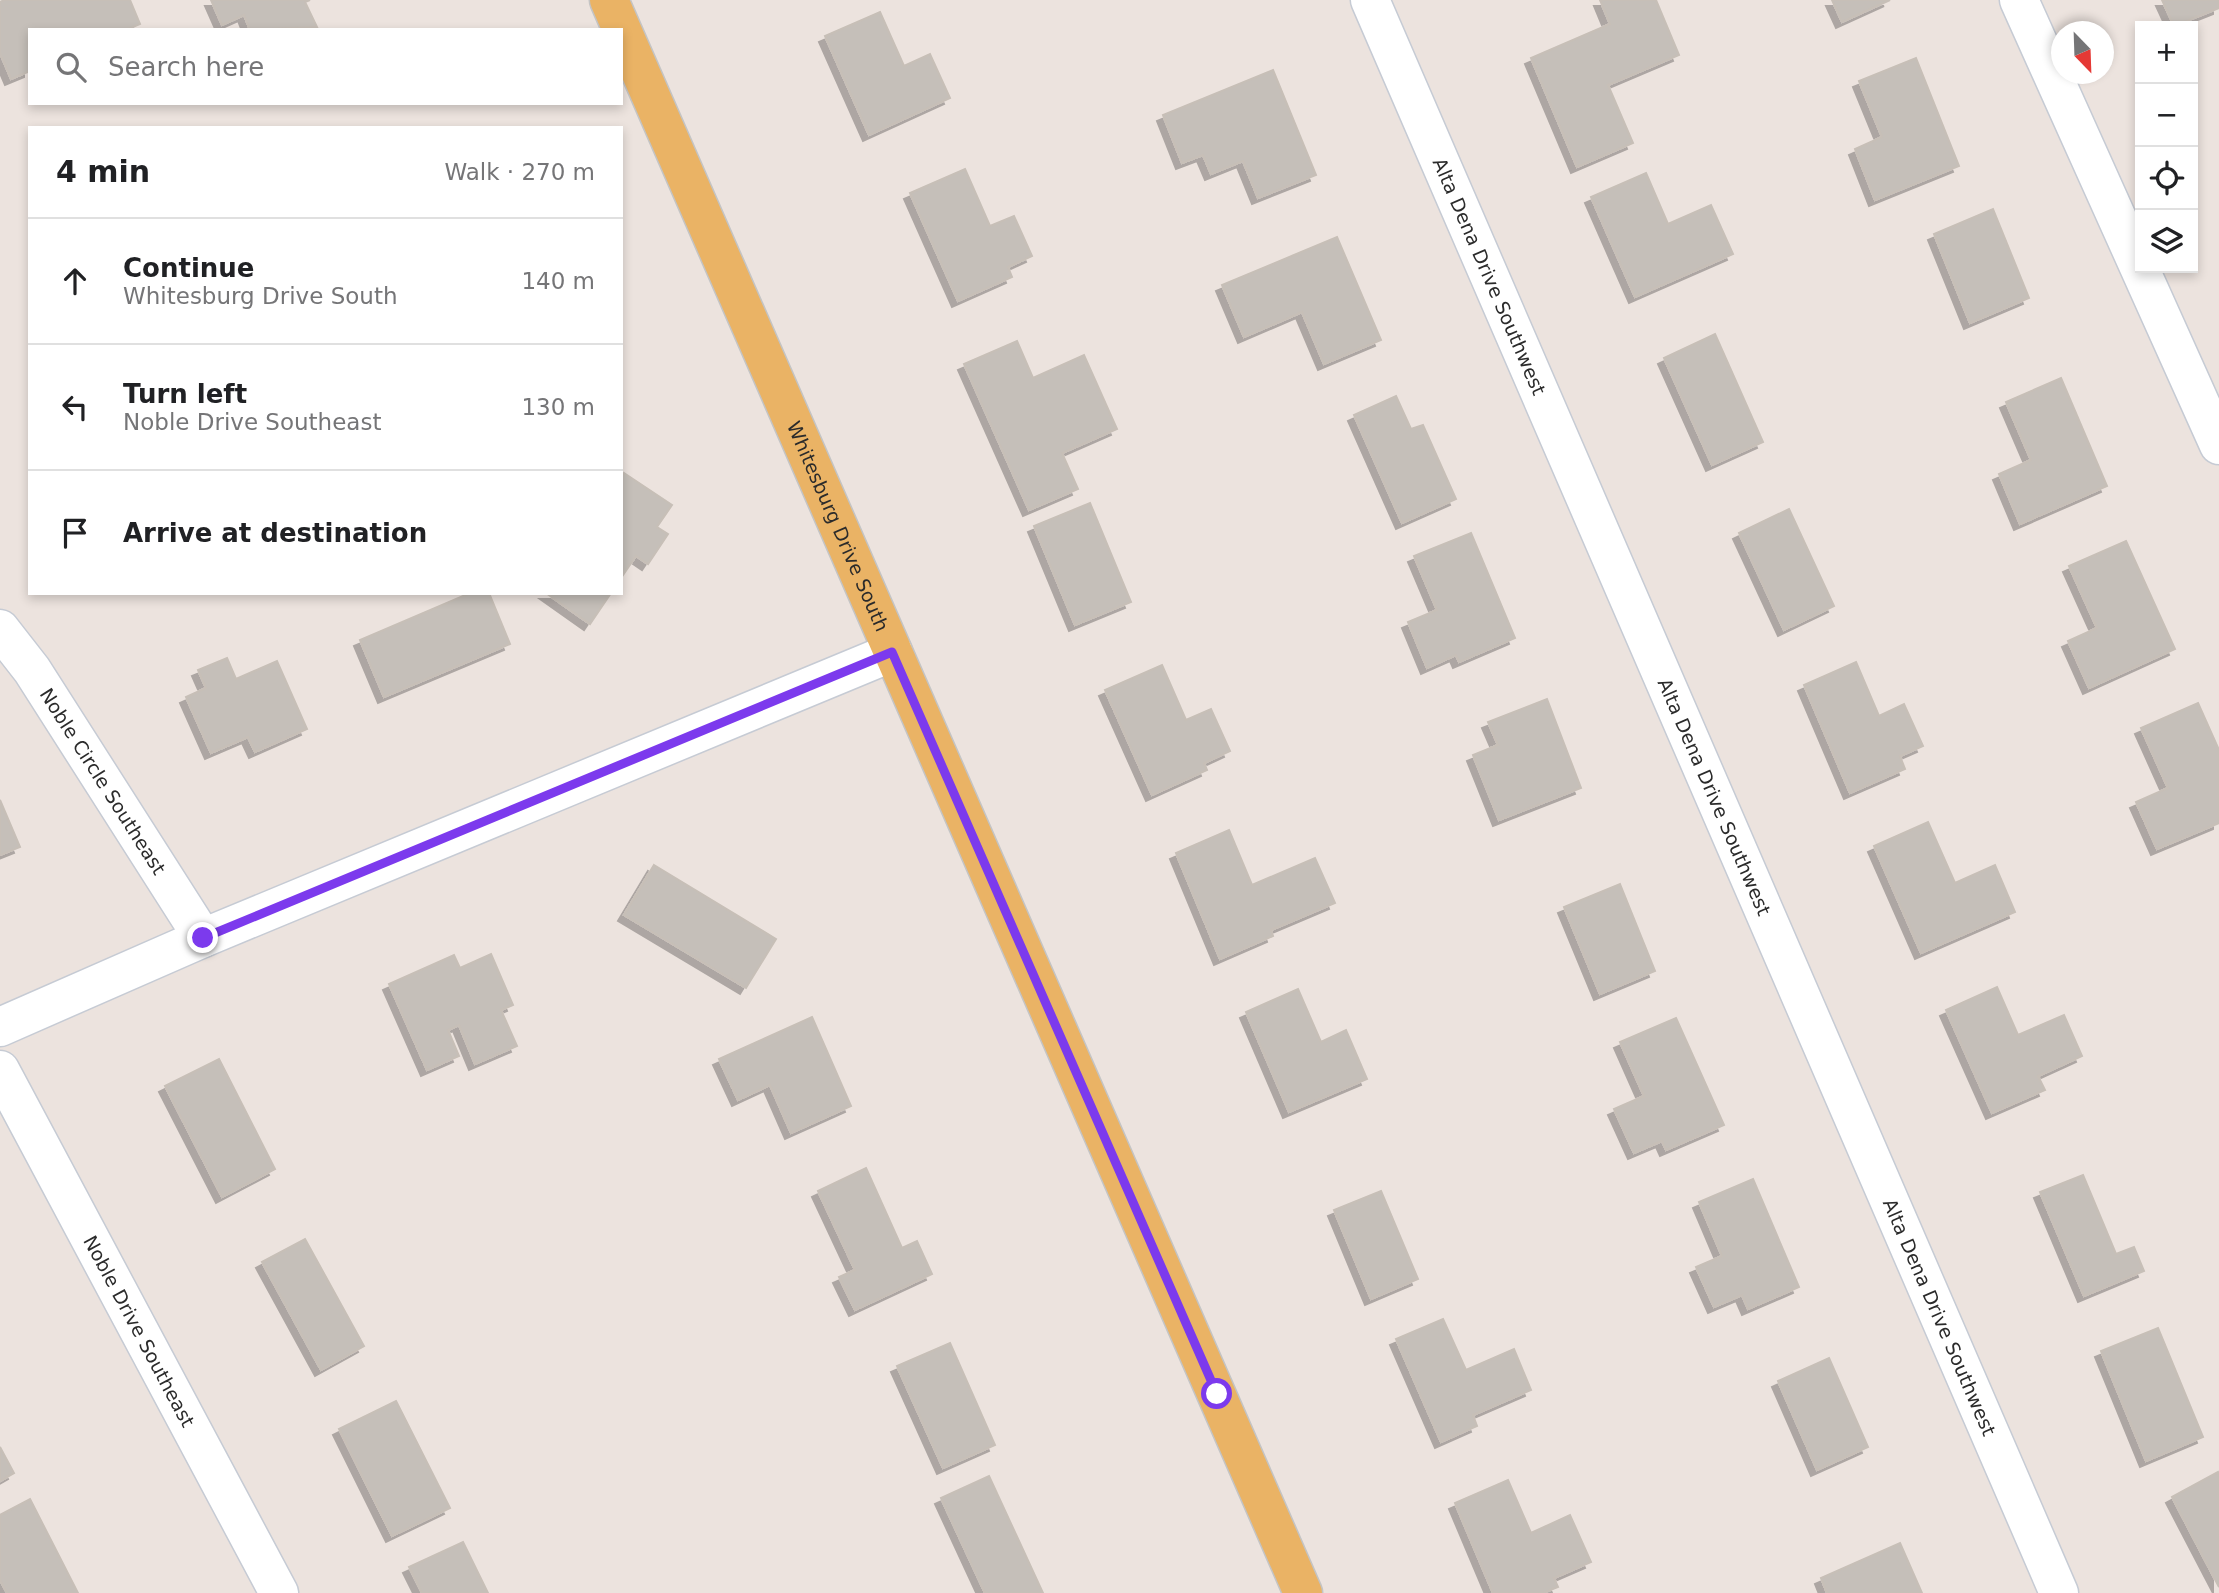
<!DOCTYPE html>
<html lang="en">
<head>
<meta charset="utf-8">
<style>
	:root { --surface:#fff; --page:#f2f2f2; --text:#202124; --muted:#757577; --line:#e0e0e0 }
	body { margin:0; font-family:"DejaVu Sans",sans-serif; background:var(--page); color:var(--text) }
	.controls { position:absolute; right:21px; top:21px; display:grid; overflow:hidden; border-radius:0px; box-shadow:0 4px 10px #0003 }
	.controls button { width:63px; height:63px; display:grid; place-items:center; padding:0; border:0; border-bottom:2px solid var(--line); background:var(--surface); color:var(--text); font:35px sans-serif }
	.compass { position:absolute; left:2051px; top:21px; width:63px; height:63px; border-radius:50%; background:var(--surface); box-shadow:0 4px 10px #0003; rotate:157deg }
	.stop { position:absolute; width:21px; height:21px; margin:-16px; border:5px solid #7c3aed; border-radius:50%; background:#fff }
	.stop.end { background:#7c3aed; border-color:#fff; box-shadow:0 2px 7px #0008 }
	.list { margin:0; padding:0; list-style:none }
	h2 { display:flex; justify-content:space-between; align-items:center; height:91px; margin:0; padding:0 28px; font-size:30px }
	h2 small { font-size:23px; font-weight:400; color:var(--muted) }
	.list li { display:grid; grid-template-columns:46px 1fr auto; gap:21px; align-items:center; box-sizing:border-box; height:126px; padding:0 28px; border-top:2px solid var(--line) }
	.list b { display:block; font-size:26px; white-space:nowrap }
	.list p { margin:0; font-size:23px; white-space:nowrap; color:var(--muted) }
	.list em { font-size:23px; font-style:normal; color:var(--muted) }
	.icon { flex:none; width:38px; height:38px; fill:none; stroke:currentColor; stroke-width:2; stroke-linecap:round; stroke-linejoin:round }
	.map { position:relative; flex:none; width:2219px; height:1593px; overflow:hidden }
	.search { position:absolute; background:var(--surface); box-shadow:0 4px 10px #0003; left:28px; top:28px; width:595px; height:77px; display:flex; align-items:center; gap:18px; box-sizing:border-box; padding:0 24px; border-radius:0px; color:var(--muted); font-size:26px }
	.panel { position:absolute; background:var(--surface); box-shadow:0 4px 10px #0003; left:28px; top:126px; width:595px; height:469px; border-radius:0px }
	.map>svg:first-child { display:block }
</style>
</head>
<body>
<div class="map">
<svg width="2219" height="1593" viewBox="0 0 2219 1593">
	<defs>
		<filter id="shadow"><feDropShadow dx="-6" dy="6" stdDeviation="0" flood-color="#0004"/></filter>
	</defs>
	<rect width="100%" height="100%" fill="#ece3de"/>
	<g fill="#c5bfb9" stroke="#c7bfb7" stroke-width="2" filter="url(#shadow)">
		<polygon points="4,0 130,0 140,24 126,30 30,30 30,71 11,79 0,53 0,2"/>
		<polygon points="211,0 310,0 305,2 317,27 250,30 244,15 222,25"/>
		<polygon points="1600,0 1656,0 1679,55 1608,85 1633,143 1577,167 1531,58 1610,24"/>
		<polygon points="1832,0 1890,0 1842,22"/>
		<polygon points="2162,0 2219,0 2219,8 2174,26"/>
		<polygon points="880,12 904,66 930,54 950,98 869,135 825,36"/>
		<polygon points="1916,58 1959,166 1875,200 1855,149 1882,137 1859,81"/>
		<polygon points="1273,70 1316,175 1258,198 1243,161 1211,174 1203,155 1182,163 1163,115"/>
		<polygon points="965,169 990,226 1014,216 1032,256 1008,267 1012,277 958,301 910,193"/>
		<polygon points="1646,173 1668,224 1711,205 1733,254 1635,297 1591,197"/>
		<polygon points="1993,209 2029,298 1970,323 1934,234"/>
		<polygon points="1337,237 1381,340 1324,364 1302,312 1244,337 1222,285"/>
		<polygon points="1715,334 1763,442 1712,465 1664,358"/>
		<polygon points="1017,341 1033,378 1084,355 1117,429 1062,453 1078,489 1029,510 964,364"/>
		<polygon points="2061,378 2107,486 2020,524 1999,474 2031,460 2006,402"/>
		<polygon points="1396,396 1411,429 1423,425 1456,499 1402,523 1354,415"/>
		<polygon points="624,473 672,505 657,527 668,534 648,564 636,556 621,578 621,478"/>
		<polygon points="1090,503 1131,602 1075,625 1034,526"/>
		<polygon points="1789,509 1834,606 1784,630 1739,533"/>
		<polygon points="1471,533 1515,638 1459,662 1456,655 1427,668 1408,622 1437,610 1414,556"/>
		<polygon points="2126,541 2175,649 2089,688 2068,641 2097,628 2069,566"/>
		<polygon points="470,593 489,593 510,644 384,697 360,640"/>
		<polygon points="546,593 611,593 590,624"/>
		<polygon points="227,658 236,679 277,661 307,729 255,752 248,737 211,753 186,697 206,688 198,670"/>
		<polygon points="1856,662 1879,716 1904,704 1923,746 1900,756 1905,769 1850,793 1804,685"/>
		<polygon points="1162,665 1186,720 1211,709 1230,751 1204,763 1207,770 1152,795 1105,690"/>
		<polygon points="1547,699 1581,788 1499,820 1473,755 1498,745 1488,722"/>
		<polygon points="2198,703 2219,750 2219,823 2157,849 2136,802 2168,788 2141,728"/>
		<polygon points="0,800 20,847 0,855"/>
		<polygon points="1928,822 1955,883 1995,865 2015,912 1921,953 1874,846"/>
		<polygon points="1229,830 1252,885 1315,858 1335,903 1271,930 1273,936 1220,959 1176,853"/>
		<polygon points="654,865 776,939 746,988 624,915"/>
		<polygon points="1620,884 1655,971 1600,994 1564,907"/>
		<polygon points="491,954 513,1005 501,1010 517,1046 475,1064 459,1025 448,1030 459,1056 427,1070 389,984 454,955 460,968"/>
		<polygon points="1997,987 2018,1035 2064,1015 2082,1056 2038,1076 2045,1090 1992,1113 1946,1010"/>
		<polygon points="1298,989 1321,1042 1346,1030 1367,1079 1289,1112 1246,1012"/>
		<polygon points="812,1017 851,1106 791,1133 770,1085 738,1100 719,1059"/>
		<polygon points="1676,1018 1724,1125 1666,1150 1662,1141 1634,1153 1614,1109 1644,1096 1620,1042"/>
		<polygon points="219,1059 275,1169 222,1197 165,1086"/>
		<polygon points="866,1168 902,1248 917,1241 932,1274 855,1310 839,1277 855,1270 818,1191"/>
		<polygon points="2083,1175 2116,1254 2134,1247 2144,1271 2084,1296 2040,1192"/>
		<polygon points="1753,1179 1799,1287 1748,1309 1742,1295 1714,1307 1696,1267 1722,1256 1699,1202"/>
		<polygon points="1381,1191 1418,1279 1371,1299 1334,1210"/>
		<polygon points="305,1239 364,1346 321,1370 262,1262"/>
		<polygon points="1443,1319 1466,1370 1514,1349 1531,1390 1473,1415 1477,1426 1441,1442 1396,1339"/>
		<polygon points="2158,1328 2203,1437 2146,1461 2101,1351"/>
		<polygon points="950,1343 995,1445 943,1468 897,1366"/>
		<polygon points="1829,1358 1868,1447 1817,1470 1778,1381"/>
		<polygon points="396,1401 450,1508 392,1536 339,1429"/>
		<polygon points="0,1447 14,1473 0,1481"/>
		<polygon points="2218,1472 2219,1475 2219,1587 2172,1497"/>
		<polygon points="989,1476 1043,1593 985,1593 941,1498"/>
		<polygon points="1508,1480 1531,1533 1570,1515 1591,1562 1554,1578 1558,1587 1543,1593 1493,1593 1455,1503"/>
		<polygon points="30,1499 78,1593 7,1593 0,1580 0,1515"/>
		<polygon points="463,1542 488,1593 422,1593 409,1567"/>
		<polygon points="1900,1543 1922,1593 1827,1593 1821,1578"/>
	</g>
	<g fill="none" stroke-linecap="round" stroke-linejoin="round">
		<defs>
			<g id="minor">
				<path id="s1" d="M 1370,0 L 2059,1593"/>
				<polyline points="2019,0 2219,445"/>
				<path id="s2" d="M 0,629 L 32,670 L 203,938"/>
				<polyline points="0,1027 203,938 893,652"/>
				<path id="s3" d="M 0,1070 L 279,1593"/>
			</g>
			<g id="major">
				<path id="s4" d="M 609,0 L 1303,1593"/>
			</g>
		</defs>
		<use href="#minor" stroke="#c6cbd4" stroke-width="41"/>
		<use href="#major" stroke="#c4c4c4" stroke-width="41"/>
		<use href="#minor" stroke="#fff" stroke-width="38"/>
		<use href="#major" stroke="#eab365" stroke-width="38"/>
	</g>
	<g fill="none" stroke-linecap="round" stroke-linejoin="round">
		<polyline stroke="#7c3aed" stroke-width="9" points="203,938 892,652 1217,1394"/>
	</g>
	<g text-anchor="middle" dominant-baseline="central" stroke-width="5" stroke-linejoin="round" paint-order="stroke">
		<g font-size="19" fill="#2b2b2b" stroke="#fff">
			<text stroke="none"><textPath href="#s1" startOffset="301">Alta Dena Drive Southwest</textPath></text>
			<text stroke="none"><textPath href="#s4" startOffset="574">Whitesburg Drive South</textPath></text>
			<text stroke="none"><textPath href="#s2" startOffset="184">Noble Circle Southeast</textPath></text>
			<text stroke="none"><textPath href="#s1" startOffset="868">Alta Dena Drive Southwest</textPath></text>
			<text stroke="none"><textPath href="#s1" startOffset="1435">Alta Dena Drive Southwest</textPath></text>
			<text stroke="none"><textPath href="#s3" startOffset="296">Noble Drive Southeast</textPath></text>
		</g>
	</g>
</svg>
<div class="controls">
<button>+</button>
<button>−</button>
<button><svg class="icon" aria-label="locate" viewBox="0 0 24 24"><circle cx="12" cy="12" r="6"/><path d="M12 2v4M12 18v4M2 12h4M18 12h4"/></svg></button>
<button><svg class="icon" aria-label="layers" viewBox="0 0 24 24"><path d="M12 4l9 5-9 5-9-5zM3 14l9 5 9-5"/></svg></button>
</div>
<svg class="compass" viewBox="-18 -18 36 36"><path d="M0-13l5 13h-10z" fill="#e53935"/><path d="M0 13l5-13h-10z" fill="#757577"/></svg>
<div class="stop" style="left:1217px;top:1394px"></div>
<div class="stop end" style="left:203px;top:938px"></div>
<div class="search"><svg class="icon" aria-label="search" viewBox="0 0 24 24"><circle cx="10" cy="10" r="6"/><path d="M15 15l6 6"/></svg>Search here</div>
<section class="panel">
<h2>4 min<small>Walk · 270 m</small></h2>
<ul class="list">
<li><svg class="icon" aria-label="ahead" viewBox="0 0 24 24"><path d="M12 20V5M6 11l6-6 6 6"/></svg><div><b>Continue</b><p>Whitesburg Drive South</p></div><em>140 m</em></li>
<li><svg class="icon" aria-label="left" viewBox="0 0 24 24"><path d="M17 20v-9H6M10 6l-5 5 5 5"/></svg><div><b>Turn left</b><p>Noble Drive Southeast</p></div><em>130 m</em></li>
<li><svg class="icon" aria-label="arrive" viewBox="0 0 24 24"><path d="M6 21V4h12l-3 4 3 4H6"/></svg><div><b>Arrive at destination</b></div></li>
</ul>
</section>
</div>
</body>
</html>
